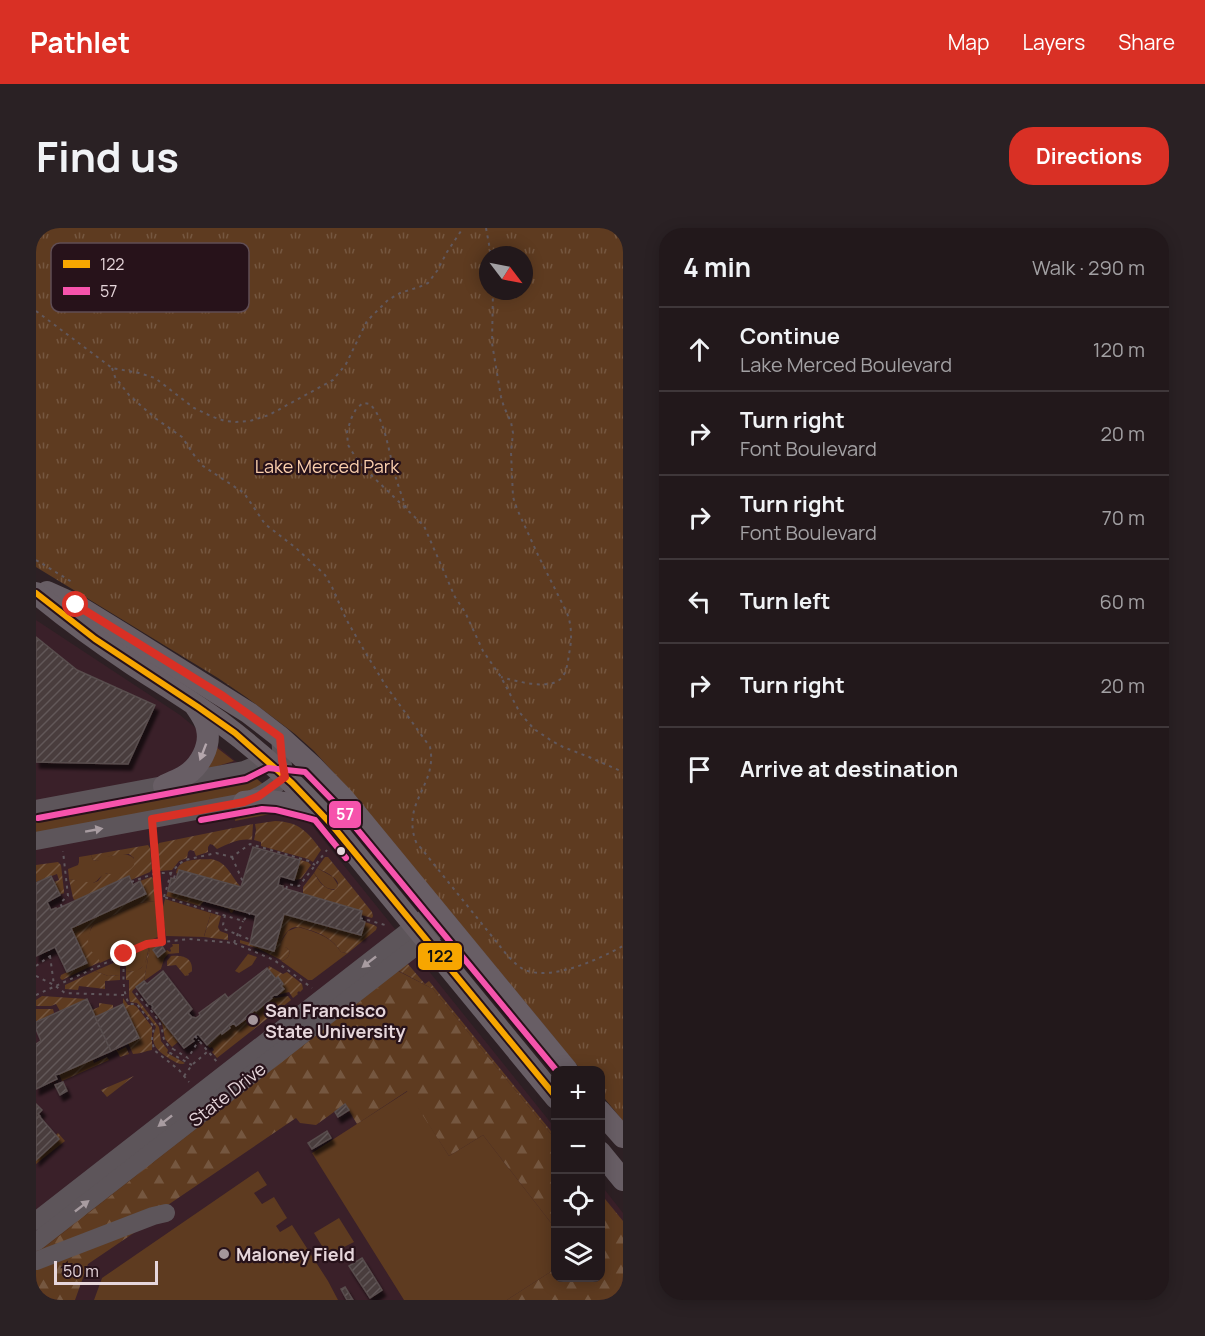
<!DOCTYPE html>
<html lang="en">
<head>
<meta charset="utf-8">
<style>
	:root { --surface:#22181b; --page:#2a2124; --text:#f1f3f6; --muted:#a2a0a3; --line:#3f373a; --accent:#d93025 }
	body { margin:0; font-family:Manrope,sans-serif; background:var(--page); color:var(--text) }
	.controls { position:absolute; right:18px; bottom:18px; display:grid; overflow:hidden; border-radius:12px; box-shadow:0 3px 15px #0003 }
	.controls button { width:54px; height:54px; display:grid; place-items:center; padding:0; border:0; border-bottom:2px solid var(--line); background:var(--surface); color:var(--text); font:30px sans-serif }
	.compass { position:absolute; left:443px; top:18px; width:54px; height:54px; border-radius:50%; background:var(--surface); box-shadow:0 3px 15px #0003; rotate:122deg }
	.scale { position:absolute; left:18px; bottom:15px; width:104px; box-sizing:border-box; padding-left:6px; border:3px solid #e6d6db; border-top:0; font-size:16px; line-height:21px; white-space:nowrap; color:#e6d6db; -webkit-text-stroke:4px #27121a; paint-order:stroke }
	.stop { position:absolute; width:18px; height:18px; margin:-14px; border:4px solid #d93025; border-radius:50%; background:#fff }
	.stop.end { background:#d93025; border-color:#fff; box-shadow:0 2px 6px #0008 }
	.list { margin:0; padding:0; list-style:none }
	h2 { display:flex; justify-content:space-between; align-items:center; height:78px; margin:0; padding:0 24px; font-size:26px }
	h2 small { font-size:20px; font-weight:400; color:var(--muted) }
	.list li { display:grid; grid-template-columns:39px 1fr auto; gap:18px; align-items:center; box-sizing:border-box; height:84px; padding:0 24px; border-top:2px solid var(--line) }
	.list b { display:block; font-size:22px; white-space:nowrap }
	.list p { margin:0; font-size:20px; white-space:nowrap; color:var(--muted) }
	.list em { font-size:20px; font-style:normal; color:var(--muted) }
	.icon { flex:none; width:33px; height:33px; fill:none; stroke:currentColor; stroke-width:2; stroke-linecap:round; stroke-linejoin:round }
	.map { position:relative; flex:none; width:587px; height:1072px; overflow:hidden; border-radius:24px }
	header { display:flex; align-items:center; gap:36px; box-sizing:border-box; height:84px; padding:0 30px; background:var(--accent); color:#fff }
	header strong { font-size:28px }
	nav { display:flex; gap:33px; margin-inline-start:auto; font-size:21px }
	.intro { display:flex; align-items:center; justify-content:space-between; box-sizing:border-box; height:144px; padding:0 36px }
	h1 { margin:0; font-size:42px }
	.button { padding:15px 27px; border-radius:24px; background:var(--accent); color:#fff; font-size:21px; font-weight:700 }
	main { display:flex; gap:36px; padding:0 36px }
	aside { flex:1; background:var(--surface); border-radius:24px; box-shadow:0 3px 15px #0003 }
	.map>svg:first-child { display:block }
</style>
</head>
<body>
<header>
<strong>Pathlet</strong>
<nav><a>Map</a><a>Layers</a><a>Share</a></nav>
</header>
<div class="intro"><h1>Find us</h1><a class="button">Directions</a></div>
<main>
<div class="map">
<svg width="587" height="1072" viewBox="0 0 587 1072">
	<defs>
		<pattern id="forest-firs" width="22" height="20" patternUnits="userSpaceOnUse" patternTransform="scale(1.5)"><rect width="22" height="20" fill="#5e3b20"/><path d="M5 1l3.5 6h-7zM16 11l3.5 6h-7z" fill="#755740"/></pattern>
		<pattern id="park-tufts" width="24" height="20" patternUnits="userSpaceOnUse" patternTransform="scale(1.5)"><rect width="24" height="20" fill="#5e3b20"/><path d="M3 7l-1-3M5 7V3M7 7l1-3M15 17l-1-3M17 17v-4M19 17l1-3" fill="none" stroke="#755740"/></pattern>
		<pattern id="garden-furrows" width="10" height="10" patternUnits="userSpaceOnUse" patternTransform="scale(1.5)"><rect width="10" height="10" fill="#5e3b20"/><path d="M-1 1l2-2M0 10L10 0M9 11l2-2" fill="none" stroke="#755740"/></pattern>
		<pattern id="building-hatch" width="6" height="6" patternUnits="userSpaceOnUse" patternTransform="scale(1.5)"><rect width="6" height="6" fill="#483d3e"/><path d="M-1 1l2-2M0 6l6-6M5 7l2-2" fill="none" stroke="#625859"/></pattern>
		<filter id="shadow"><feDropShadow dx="3.5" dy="6" stdDeviation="1.5" flood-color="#0009"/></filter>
	</defs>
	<rect width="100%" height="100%" fill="#2d2024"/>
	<polygon fill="#3a2029" points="0,392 144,487 236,563 277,599 519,900 520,1050 564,1050 565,957 587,985 587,1072 0,1072"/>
	<g fill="#5e3b20">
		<polygon points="180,519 198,533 169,542"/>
		<polygon points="217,548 227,556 212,565 0,605 0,587"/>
		<polygon points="204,582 244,584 199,593 200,587"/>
		<path d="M 85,626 C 93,626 104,630 97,640 C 94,644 83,646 78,647 C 75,647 72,645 69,646 C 63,648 63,653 57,655 C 50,657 41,652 33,651 L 32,641 L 42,637 L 43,634 L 43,629 L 55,627 L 57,632 L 61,633 L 68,629 Z"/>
		<path d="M 281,640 L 297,649 L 302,657 L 300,661 C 288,663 284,653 278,645 Z"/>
		<polygon points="129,671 175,685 168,708 169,709 130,708 126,682"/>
		<path d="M 119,672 L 122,709 L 64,735 C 61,727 60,729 55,724 C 48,717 53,703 58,696 L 104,675 L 119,673 Z"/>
		<path d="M 262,699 C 279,704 295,708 305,724 L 312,725 L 276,752 L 272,752 L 244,732 L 247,733 L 252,729 L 254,724 L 251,720 L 245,718 L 244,715 L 252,703 Z"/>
		<polygon points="125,716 117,722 122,729 131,722 134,724 135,723 134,720 137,718 136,716 143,716 143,725 132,726 128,731 125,741 108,753 114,719"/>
		<polygon points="113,719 109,737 101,743 90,744 90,730"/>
		<polygon points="212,726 221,729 216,737 203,745 199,743"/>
		<polygon points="84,732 84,747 72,748 59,743"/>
		<polygon points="372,863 413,928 447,907 519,1000 519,1041 471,1072 368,1072 276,925"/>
		<polygon points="222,943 231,957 218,965 226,976 238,969 251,990 240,998 244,1004 256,997 292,1053 302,1072 58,1072 66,1050"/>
		<polygon points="303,990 318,1014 296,1025 289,1023 278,1005"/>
	</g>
	<g fill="url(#forest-firs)">
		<polygon points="362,743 397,761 519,911 519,1000 447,907 413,928 371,863 321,896 309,876 280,897 264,895 260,890 120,985 0,1026"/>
		<polygon points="565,966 587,993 587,1072 471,1072 519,1041 520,1050 564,1050"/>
		<polygon points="114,994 52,1036 39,1072 0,1072 0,1037"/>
	</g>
	<path fill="url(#park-tufts)" fill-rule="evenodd" d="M 0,0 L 587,0 L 587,893 L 565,866 L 564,842 L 545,842 L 316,565 L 278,523 L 259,506 L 210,469 L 182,450 L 0,339 ZM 452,27 L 488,27 L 488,63 L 452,63 Z"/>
	<g fill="url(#garden-furrows)">
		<path d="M 239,593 C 263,594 271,603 285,622 L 277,634 L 272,631 L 225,618 L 225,614 L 218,612 L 220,602 L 219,596 Z"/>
		<path d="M 217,596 L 216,612 C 203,610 193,616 181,621 L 177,617 L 174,616 L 172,619 L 172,624 L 160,628 L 158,623 L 154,622 L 152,624 L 151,630 L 143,633 L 136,642 L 124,643 L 123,641 L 121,618 L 123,615 Z"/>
		<path d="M 112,617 L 114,620 L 116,641 L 114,644 L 95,652 L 92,648 L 39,673 L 37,670 L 33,651 L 57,655 L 62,653 L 67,646 C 78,646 91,647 98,637 L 98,630 L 93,626 L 74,628 L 61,633 L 57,632 L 55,627 Z"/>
		<path d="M 289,629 L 292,629 L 336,684 L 337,688 L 336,690 L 325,687 L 326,683 L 267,666 L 267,659 L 278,645 C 283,653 287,661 298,662 C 311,653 289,644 281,640 Z"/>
		<path d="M 175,631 C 192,634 195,649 205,659 L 144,642 L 142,646 L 140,645 C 143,629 162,632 175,631 Z"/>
		<polygon points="264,632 272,634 275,637 265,651 258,652"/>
		<polygon points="22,634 25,637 28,663 28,665 24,667 18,654 23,652 21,646 0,654 0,637"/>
		<polygon points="115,649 117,650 119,673 104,675 58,696 55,700 52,712 53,719 55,723 62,729 64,734 26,752 24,750 25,747 50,735 35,700 109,666 104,653"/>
		<polygon points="132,663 207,683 206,684 198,682 196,685 194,684 193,681 168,673 164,678 130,668"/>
		<polygon points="175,685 185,688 182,699 184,703 192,706 192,712 168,709"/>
		<path d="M 248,686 L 325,707 L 329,694 L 338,697 L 341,699 L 340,702 L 312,725 L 305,724 C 297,711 285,705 270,701 C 265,699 261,698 256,700 C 250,703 247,710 244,715 L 245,717 L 251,720 L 254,724 L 252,729 L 247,733 L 223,721 L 204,715 L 204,712 C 215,715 226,719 238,722 Z"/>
		<path d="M 113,719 L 114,719 L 108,753 L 97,762 L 96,764 L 123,799 L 125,813 L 132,822 L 131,825 L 149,835 L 147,836 C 142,836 139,834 134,831 C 120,822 113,816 120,799 L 101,775 L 94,774 L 93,768 L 93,752 L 90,752 L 90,744 C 109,743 110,736 113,719 Z"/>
		<path d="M 135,728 C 146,727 157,729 156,743 L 152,746 L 153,747 L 149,748 L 140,737 L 131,738 L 131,733 Z"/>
		<polygon points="371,735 389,756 393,753 519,908 519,911 397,761 363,743 0,1026 0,1023"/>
		<polygon points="233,738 247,746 251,744 266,756 267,761 264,764 263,763 261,765 262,766 257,770 253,764 241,767 247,762 245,758 247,755 242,749 240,751 232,741"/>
		<polygon points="59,743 72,748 84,747 84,752 69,753 69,761 43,758 42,762 29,761 29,757"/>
		<polygon points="6,768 51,771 24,783 20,776 15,778 0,778 0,772"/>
		<polygon points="252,768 255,772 181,830 176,824 178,822 176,819 174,820 171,817 185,804 187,805 194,800 193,798 198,795 201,798 215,787 214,786 219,782 220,783 238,769 239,770"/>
		<path d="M 87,770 L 92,777 L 98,777 L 101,779 L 116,799 L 116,822 C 109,823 104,826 97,826 L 92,815 L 103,810 L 87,776 Z"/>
		<polygon points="63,775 77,777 77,781 59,789 56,782 63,779"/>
		<polygon points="116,780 142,814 136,819 129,811 126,795"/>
		<polygon points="0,781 17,781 18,785 0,794"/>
		<polygon points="90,819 93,826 84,829 80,821 57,832 58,835 71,829 73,832 26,853 23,846 80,820 82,823"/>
		<polygon points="98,848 71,869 65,862"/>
		<polygon points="22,905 29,913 0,936 0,932 23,911 20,907"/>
	</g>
	<g fill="url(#building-hatch)" stroke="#584d4d" stroke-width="1.5" filter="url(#shadow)">
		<polygon points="0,409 41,442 119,477 92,536 0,534"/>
		<polygon points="217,619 264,632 258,652 244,648 242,657 247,658 247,660 326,683 324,692 329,694 325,707 248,686 238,723 214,716 220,687 132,663 135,650 140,651 143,642 205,659"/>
		<polygon points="15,648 24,667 11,674 15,682 20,680 21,681 93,648 97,657 104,653 110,666 35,700 51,735 31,744 19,719 0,728 0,655"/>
		<polygon points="125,716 129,723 122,729 117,722"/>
		<polygon points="231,740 240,751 242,749 247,756 245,758 248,761 241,767 240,766 235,769 236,770 220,783 219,782 214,786 215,787 200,798 198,795 193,798 194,800 186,806 185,804 171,817 162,806 156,811 158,813 148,820 116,780 117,779 114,775 113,776 100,759 108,753 111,756 127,743 156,781 152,785 156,789 160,790 164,787 163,785 189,766 192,770"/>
		<polygon points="51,771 75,823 23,846 19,847 21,851 0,861 0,816 5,813 0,801 0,794"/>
		<polygon points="87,776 103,810 75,823 59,789"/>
		<polygon points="27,854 31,863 24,867 19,857"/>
		<polygon points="0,876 6,882 2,886 4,888 0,890"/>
		<polygon points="309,876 313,882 302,889 299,884"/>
		<polygon points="3,888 23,911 0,932 0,890"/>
		<polygon points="291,903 295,910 276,921 272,915"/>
		<polygon points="326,1030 346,1062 334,1070 313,1038"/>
		<polygon points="309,1059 317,1072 311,1072 305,1061"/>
	</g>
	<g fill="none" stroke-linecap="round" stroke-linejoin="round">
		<g stroke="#61585d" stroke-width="2" stroke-dasharray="3 4.5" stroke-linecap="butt">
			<polyline points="450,0 455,27"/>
			<path d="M 457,63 L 456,115 L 465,169 L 468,179 L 475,194 L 477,205 L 475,224 L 477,269 L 481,281 L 502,327 L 531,385 C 536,398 536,412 533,426 C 532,433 531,442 527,448 C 517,464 480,453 465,449"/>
			<polyline points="0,83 76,140 103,145 119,150 158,180 177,189 189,193 200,194 214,193 233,187 297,152 310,136 331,93 352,72 364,65 383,59 392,55 401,43 411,24 427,0"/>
			<path d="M 76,140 L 79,149 L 93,167 L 119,190 L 146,209 L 158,227 L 167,238 L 208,265 L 229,296 L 260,320 L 289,347 L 296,359 L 310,391 L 332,429 L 350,458 L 394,519 C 402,557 365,574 380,614 L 471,727 C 477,733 482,739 489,742 C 517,753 563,731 587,718"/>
			<path d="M 370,280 C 365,265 359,250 356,234 C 351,215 348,191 334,176 L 327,175 L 320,181 L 315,191 L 311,204 L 312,217 L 322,233 L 333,245 L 388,298 L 419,369 L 429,384 L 447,423 L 465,449 L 484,485 L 498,501 L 516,513 L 527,519 L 553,529 L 587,544"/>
			<polyline points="0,332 36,354"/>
			<polyline points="196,629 207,654"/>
			<polyline points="95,654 120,645 117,608"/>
			<polyline points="250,661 252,656 263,658 291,622"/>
			<polyline points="128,669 135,645 139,647 138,650"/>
			<polyline points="122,671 128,669 207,693 214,685"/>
			<polyline points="26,679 24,675 32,668 27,623"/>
			<polyline points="189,687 187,697 188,701 215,712"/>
			<polyline points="324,690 349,697"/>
			<polyline points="126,714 120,645 135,645 143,636 149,632 180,625 196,629 214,616 273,633 279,637"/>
			<polyline points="198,715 207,693"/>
			<path d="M 88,726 C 88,743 85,760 93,776 L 101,776 L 118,799 L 116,811 L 118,822 L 143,842 L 153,854"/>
			<polyline points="14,728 18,757"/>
			<polyline points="0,738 14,728 13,722"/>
			<polyline points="0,748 18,757 29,765 88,767"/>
			<path d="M 100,765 C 107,773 120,787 124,796 C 129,807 124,813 137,821"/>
			<polyline points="0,767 111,716 153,711 198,715 238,732 276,760"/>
			<polyline points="159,808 181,834"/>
			<polyline points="156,837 134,825 137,821 152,830 163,812"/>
			<polyline points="148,848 156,837 171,824"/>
		</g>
		<g stroke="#5d555a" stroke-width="18">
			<polyline points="0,581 208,542 220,537 230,531 242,532"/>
			<path d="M 0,613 L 208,574 C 224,569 237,560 249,549 L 246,532 L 244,509"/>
			<polyline points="0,993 399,682"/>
			<polyline points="0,1014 410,695"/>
			<polyline points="0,1033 117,988 130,985"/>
		</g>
		<g stroke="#685e65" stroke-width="22">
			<polyline points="11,364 40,377 92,409 213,485 244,509 277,539 308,571 531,842"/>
			<path d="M 0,365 C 31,391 63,414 96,436 C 125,455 155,473 184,494 C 224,524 262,558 295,596 L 520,870"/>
			<path d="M 128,558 C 135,554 143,552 150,547 C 164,538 175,518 171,501 C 170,493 164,485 160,479"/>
			<path d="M 208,574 C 235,570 258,576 283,584"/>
			<polyline points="564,883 587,909"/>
			<polyline points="564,924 587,952"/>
		</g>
		<defs>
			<polyline id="bus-1" points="0,365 59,411 162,479 199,505 256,555 295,596 520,869"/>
			<g id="bus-2">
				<polyline points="2,590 210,551 232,540 269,544 301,577 520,842"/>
				<polyline points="165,592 226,581 240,582 268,589 279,592 310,630"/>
			</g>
		</defs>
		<use href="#bus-1" stroke="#27121a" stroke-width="10"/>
		<use href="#bus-2" stroke="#27121a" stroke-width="10"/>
		<use href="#bus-1" stroke="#f7a600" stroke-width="6"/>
		<use href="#bus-2" stroke="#f653ac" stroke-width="6"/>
	</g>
	<defs><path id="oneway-solid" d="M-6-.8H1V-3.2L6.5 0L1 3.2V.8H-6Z" transform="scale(1.5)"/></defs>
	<use fill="#b4a6ac" href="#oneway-solid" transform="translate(167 524) rotate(111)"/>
	<g fill="#a89ca1">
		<use href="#oneway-solid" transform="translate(58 602) rotate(-10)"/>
		<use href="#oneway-solid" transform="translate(333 734) rotate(142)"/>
		<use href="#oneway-solid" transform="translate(129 893) rotate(142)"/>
		<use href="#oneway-solid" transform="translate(46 978) rotate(-38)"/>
	</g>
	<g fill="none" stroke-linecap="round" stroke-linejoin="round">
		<polyline stroke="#d93025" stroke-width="8" points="40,377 187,468 244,509 246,532 249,549 223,568 208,574 116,591 126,714 111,716 88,726"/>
	</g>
	<circle fill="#e6d6db" stroke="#27121a" stroke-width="2" cx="305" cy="623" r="5"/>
	<g fill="#a5969b" stroke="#27121a" stroke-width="2">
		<circle cx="217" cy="792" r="6"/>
		<circle cx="188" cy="1026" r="6"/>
	</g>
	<g text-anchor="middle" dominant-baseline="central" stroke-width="4.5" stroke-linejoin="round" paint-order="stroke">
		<g font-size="18" fill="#fbcfad" stroke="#27121a">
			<text x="291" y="238">Lake Merced Park</text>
		</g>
		<g font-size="18" font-weight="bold" fill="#e6d6db" stroke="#27121a" text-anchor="start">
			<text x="229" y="782">San Francisco<tspan x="229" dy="21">State University</tspan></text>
			<text x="200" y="1026">Maloney Field</text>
		</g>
		<g font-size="18" fill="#e6d6db" stroke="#27121a">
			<text transform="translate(191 866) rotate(-38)">State Drive</text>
		</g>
	</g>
	<rect x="15" y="15" width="198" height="69" rx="9" fill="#27121a" stroke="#604d54" stroke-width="1.5"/>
	<rect x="27" y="32" width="27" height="8" fill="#f7a600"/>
	<rect x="27" y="59" width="27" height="8" fill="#f653ac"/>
	<g font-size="16" fill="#e6d6db">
		<text x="64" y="42">122</text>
		<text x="64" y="69">57</text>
	</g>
	<g stroke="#27121a" stroke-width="2">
		<rect x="292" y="572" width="34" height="29" rx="6" fill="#f653ac"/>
		<rect x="381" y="714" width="46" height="29" rx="6" fill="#f7a600"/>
	</g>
	<g font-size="16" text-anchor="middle" font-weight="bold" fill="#fff">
		<text x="309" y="592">57</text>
	</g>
	<g font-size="16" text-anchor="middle" font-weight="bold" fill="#111">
		<text x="404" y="734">122</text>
	</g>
</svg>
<div class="controls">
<button>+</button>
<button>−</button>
<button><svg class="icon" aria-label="locate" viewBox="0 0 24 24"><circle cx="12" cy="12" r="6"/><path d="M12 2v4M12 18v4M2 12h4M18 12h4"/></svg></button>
<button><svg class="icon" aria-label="layers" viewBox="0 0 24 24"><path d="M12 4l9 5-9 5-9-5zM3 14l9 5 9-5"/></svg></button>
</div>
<svg class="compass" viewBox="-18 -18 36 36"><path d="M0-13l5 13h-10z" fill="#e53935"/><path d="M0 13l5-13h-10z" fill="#a2a0a3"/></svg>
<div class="scale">50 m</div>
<div class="stop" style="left:40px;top:377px"></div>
<div class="stop end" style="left:88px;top:726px"></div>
</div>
<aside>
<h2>4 min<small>Walk · 290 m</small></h2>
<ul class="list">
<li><svg class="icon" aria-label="ahead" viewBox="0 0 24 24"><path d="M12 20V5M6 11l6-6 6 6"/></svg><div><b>Continue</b><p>Lake Merced Boulevard</p></div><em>120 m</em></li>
<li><svg class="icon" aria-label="right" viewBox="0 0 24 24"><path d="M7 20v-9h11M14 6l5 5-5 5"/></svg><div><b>Turn right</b><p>Font Boulevard</p></div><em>20 m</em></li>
<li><svg class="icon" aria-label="right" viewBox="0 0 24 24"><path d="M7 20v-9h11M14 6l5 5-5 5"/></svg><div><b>Turn right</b><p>Font Boulevard</p></div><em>70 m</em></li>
<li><svg class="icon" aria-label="left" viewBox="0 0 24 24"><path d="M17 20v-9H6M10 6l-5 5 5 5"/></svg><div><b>Turn left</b></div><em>60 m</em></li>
<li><svg class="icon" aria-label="right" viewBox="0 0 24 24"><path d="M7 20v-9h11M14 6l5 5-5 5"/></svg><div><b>Turn right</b></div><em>20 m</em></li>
<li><svg class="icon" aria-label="arrive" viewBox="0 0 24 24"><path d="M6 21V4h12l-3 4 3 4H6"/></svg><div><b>Arrive at destination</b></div></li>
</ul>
</aside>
</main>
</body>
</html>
